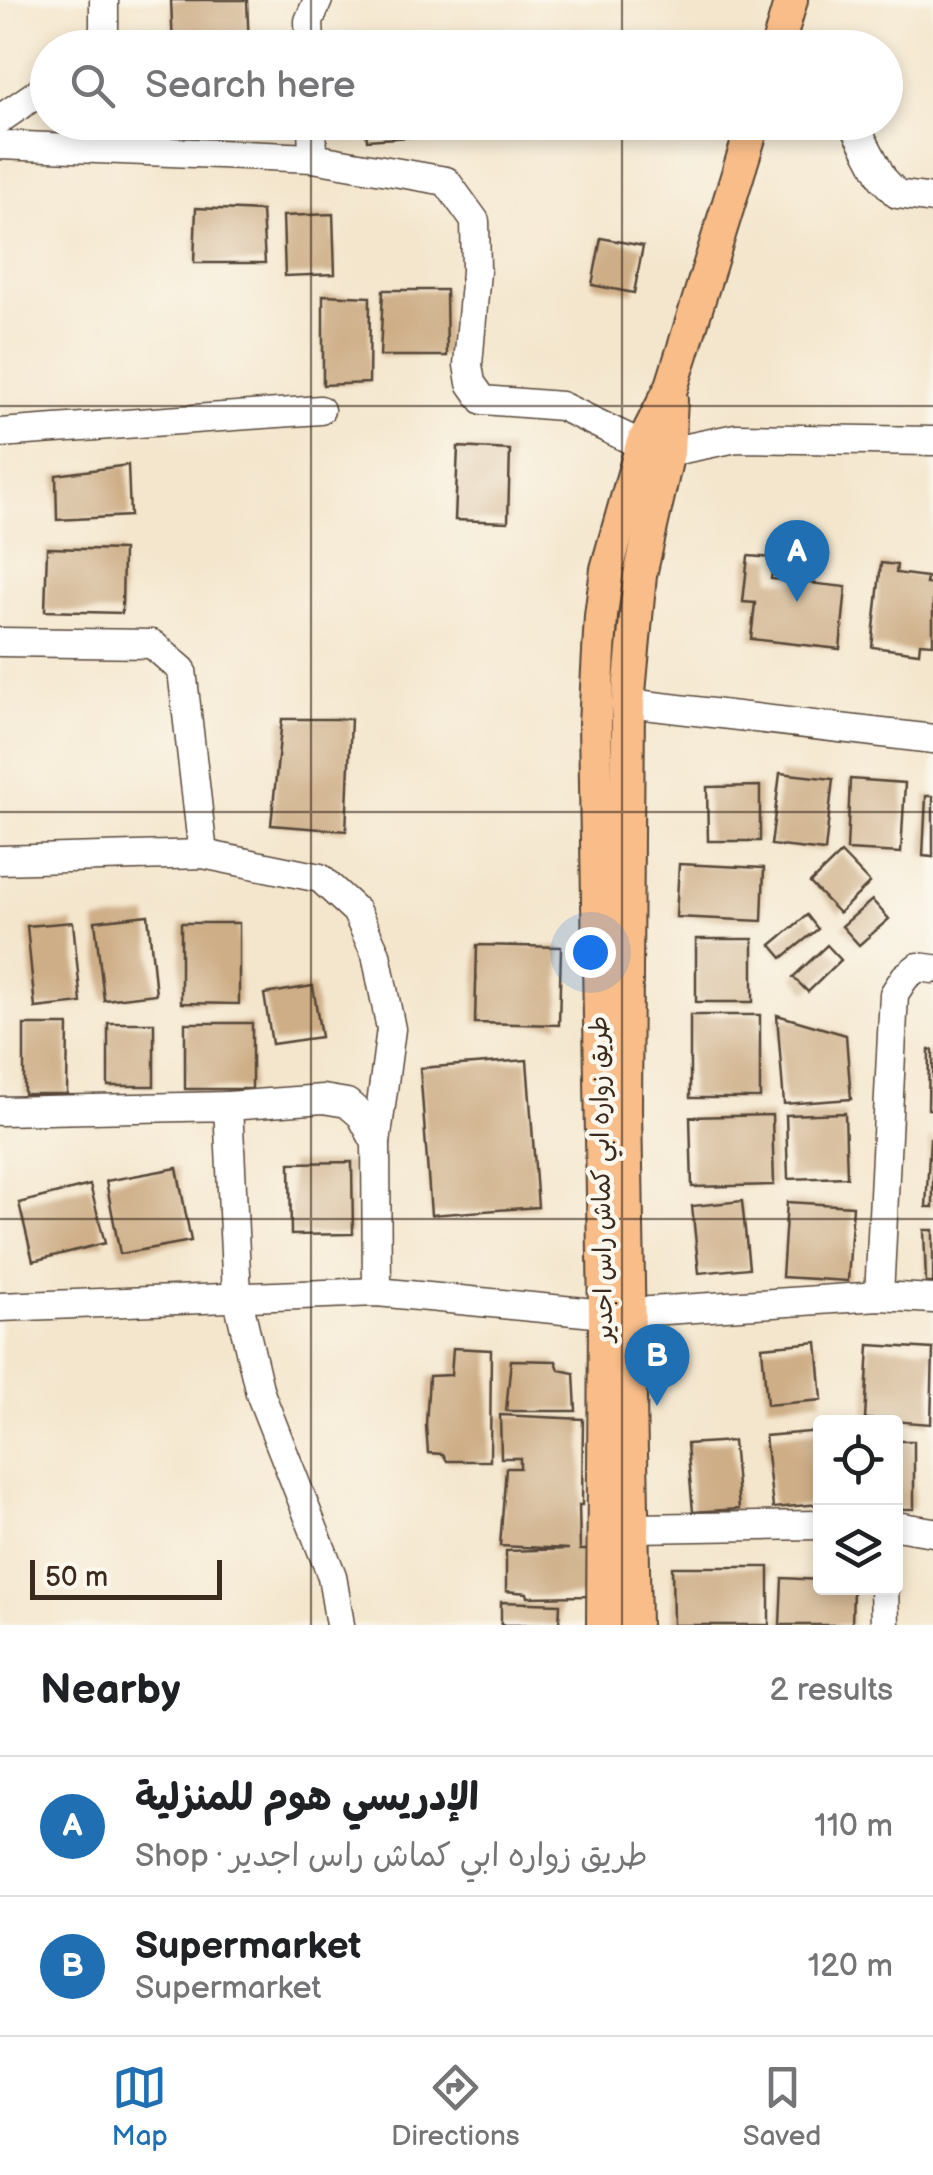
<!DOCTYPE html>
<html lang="en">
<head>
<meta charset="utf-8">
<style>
	:root { --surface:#fff; --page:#f6f6f6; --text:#202124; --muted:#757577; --line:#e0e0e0; --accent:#1f6fb2 }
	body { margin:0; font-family:"Balsamiq Sans","Playpen Sans Arabic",sans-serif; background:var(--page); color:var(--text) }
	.controls { position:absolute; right:30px; bottom:30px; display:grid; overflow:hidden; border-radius:10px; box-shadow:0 5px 15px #0003 }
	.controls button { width:90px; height:90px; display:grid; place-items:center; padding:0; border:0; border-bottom:2px solid var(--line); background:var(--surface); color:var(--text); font:50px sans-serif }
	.scale { position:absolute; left:30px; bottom:25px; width:192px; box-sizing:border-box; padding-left:10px; border:5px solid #3b2a1e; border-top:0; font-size:28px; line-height:35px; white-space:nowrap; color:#3b2a1e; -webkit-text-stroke:8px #fbf7ec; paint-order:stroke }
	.you { position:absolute; left:590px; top:952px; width:35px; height:35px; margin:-25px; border:8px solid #fff; border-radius:50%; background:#1a73e8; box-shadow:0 0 0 15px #1a73e833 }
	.badge { display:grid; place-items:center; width:65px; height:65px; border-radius:50%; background:var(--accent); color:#fff; font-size:32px; font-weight:700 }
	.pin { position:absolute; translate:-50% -82px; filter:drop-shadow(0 2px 5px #0008) }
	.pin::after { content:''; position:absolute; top:52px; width:35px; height:30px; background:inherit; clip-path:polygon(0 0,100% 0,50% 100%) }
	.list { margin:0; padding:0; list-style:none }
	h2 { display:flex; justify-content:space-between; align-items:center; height:130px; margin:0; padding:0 40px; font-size:42px }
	h2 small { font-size:32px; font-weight:400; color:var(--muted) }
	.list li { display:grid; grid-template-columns:65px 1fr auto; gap:30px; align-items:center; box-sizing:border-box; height:140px; padding:0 40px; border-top:2px solid var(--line) }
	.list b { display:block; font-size:38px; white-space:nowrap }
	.list p { margin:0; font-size:32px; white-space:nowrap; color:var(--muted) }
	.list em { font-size:32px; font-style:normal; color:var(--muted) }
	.icon { flex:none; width:55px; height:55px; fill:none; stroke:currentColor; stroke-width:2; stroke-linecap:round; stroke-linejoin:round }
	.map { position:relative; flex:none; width:933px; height:1625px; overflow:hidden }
	.search { position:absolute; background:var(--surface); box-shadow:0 5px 15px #0003; left:30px; right:30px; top:30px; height:110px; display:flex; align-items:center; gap:25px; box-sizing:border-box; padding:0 35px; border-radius:55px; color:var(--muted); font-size:38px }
	.sheet { height:410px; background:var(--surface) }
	nav { display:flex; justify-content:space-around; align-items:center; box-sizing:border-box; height:140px; border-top:2px solid var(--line); background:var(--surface); font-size:28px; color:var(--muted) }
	nav a { display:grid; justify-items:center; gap:5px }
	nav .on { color:var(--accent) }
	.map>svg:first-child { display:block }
</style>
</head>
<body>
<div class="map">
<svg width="933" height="1625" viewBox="0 0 933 1625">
	<rect width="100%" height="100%" fill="#fbf7ec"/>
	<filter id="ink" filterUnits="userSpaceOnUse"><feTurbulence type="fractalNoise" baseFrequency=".01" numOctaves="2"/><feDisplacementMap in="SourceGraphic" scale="20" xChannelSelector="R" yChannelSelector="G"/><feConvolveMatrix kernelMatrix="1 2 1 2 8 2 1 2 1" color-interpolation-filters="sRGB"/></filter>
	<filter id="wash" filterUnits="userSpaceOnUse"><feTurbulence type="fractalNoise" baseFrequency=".0048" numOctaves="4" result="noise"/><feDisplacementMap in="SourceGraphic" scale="40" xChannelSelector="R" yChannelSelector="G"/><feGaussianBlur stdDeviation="2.25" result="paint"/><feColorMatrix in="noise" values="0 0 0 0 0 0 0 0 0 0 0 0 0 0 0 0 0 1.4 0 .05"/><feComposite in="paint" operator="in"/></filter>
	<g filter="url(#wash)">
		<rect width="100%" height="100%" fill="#f4e6cd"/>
		<g id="blocks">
			<g fill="#ceae87">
				<polygon points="171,0 247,0 249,47 173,48"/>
				<polygon points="365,122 439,122 439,135 367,140"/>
				<polygon points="196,208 262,211 265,263 194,263"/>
				<polygon points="333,214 335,274 285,276 283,216"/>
				<polygon points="601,238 643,246 634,293 592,285"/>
				<polygon points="383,290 446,290 447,356 380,356"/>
				<polygon points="323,295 370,297 369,383 323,385"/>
				<polygon points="458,447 510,450 508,522 455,520"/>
				<polygon points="128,465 130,516 57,520 56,475"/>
				<polygon points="47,548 123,550 122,613 45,611"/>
				<polygon points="748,556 774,558 771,579 846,587 840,649 751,639 755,603 743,602"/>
				<polygon points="881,563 897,565 896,573 927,577 926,584 933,585 933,644 920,643 919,653 872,647"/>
				<polygon points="282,719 351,719 346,831 271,825"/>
				<polygon points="780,773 833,779 825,851 771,845"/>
				<polygon points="850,779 905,783 901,853 847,850"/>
				<polygon points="760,786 760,841 708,841 707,787"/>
				<polygon points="926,796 933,796 933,857 923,856"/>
				<polygon points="841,853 870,883 839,913 810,883"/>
				<polygon points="679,864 764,868 762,921 676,917"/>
				<polygon points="872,900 889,919 859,945 842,926"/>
				<polygon points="148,915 156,994 104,1000 95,921"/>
				<polygon points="807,915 818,929 782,958 771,945"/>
				<polygon points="73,922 81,1003 35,1008 27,926"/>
				<polygon points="181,923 239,923 239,1004 181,1003"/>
				<rect x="696" y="939" width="57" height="63"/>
				<polygon points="477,945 561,947 559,1025 475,1023"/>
				<polygon points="827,945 841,960 808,992 793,977"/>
				<polygon points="313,986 321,1037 272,1044 264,994"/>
				<rect x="690" y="1015" width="70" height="83"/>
				<polygon points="777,1015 846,1035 851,1099 784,1104"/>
				<rect x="108" y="1023" width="46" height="63"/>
				<rect x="185" y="1023" width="67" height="66"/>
				<polygon points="24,1025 68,1025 67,1094 24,1094"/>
				<polygon points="929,1050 933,1050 933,1109 928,1109"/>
				<polygon points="527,1060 538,1207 431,1215 420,1068"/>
				<polygon points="845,1113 847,1177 788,1179 786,1115"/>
				<polygon points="772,1115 774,1185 692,1187 690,1117"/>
				<polygon points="930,1138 933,1138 933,1207 926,1207"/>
				<polygon points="352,1162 353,1234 291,1235 290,1163"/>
				<polygon points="177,1168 191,1241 120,1254 106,1181"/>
				<polygon points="90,1185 105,1243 33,1261 19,1203"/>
				<polygon points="742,1201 749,1268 699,1273 692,1206"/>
				<polygon points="787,1202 853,1206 848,1281 782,1277"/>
				<polygon points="924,1230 933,1230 933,1283 926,1283"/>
				<polygon points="817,1342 822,1400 767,1405 762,1347"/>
				<polygon points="869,1345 933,1349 931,1424 865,1419"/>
				<polygon points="453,1348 491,1350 490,1461 447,1461 443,1454 428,1453 426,1425 429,1376 451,1375"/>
				<polygon points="511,1360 556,1361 559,1370 574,1373 576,1411 506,1411"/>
				<polygon points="500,1415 583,1419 582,1505 579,1505 580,1550 588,1550 588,1596 528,1597 527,1593 506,1591 506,1551 569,1549 500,1546 506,1468 520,1468 520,1458 501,1458"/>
				<polygon points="820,1431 820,1504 773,1508 765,1436"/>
				<polygon points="733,1441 739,1509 693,1512 687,1444"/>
				<rect x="896" y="1441" width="18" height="68"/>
				<polygon points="672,1567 769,1567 769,1625 673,1625"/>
				<polygon points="782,1578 820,1580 820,1588 853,1588 852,1625 780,1625"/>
				<polygon points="501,1602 560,1604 559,1625 501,1625"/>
			</g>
		</g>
	</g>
	<g filter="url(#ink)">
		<use href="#blocks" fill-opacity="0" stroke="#574638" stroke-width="2.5"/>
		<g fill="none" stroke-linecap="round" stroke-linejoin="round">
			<defs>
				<g id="minor">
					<polyline points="97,48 104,30 104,0"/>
					<polyline points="310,48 309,21 318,0"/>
					<polyline points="0,119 48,86"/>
					<polyline points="312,122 313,158"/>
					<polyline points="853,122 883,179 897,194 933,199"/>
					<polyline points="0,145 313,158 446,181 475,221 476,271 468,365 471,383 483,400 561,406 642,445 668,452 736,438 933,441"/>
					<polyline points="0,433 320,410"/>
					<polyline points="0,642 152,644 182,670 203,854"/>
					<polyline points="628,703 933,739"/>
					<polyline points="0,860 203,854 320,878 356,911 376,954 391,1029 376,1143"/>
					<polyline points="228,1106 323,1099 347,1103 361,1115 376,1143 377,1292"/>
					<polyline points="0,1111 228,1106 237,1295 260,1393 332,1576 340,1625"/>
					<polyline points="879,1296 894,994 905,977 918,967 933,969"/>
					<polyline points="0,1307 377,1292 605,1314 879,1296 933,1299"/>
					<polyline points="896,1526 933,1532"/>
					<polyline points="634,1528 820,1525"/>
					<polyline points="884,1588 885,1625"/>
				</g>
				<g id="major">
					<polyline points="777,48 791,0"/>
					<polyline points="603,1625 605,1314 595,724 601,616 607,569 642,445 672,386 754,122"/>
					<polyline points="634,1625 625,1109 628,703 640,575 668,452 671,400"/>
				</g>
			</defs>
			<use href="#minor" stroke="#574638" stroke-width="31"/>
			<use href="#major" stroke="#574638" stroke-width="36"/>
			<use href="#minor" stroke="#fff" stroke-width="28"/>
			<use href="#major" stroke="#f8bd89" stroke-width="32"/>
		</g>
	</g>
	<path fill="none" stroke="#3b2a1e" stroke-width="2.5" stroke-opacity="0.55" d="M 311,0 L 311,48M 622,0 L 622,48M 311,122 L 311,1625M 622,122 L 622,1625M 0,406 L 933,406M 0,812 L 933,812M 0,1219 L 933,1219"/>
	<g text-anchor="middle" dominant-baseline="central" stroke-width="9" stroke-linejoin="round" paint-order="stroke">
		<g font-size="25" fill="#3b2a1e" stroke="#fbf7ec">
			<text transform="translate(602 1179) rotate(-91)">طريق زواره ابي كماش راس اجدير</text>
		</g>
	</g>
</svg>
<div class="controls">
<button><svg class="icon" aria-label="locate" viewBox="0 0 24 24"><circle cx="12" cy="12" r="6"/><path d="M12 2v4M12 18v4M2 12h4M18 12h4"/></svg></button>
<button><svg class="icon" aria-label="layers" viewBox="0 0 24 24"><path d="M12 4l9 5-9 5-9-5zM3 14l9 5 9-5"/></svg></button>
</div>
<div class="scale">50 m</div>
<div class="you"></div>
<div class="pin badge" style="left:797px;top:602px">A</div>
<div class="pin badge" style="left:657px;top:1406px">B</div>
<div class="search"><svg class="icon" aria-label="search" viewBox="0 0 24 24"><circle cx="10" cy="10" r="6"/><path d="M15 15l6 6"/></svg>Search here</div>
</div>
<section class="sheet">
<h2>Nearby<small>2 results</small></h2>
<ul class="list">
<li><span class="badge">A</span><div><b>الإدريسي هوم للمنزلية</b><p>Shop · طريق زواره ابي كماش راس اجدير</p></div><em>110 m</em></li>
<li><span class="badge">B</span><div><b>Supermarket</b><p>Supermarket</p></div><em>120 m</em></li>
</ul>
</section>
<nav>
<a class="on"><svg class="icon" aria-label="map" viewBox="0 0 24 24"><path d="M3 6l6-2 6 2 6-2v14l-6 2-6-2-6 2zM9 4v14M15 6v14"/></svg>Map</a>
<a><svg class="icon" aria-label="directions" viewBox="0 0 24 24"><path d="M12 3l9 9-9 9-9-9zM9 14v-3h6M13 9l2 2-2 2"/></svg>Directions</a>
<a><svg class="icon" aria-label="saved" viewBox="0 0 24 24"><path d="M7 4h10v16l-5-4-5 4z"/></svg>Saved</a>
</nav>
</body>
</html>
